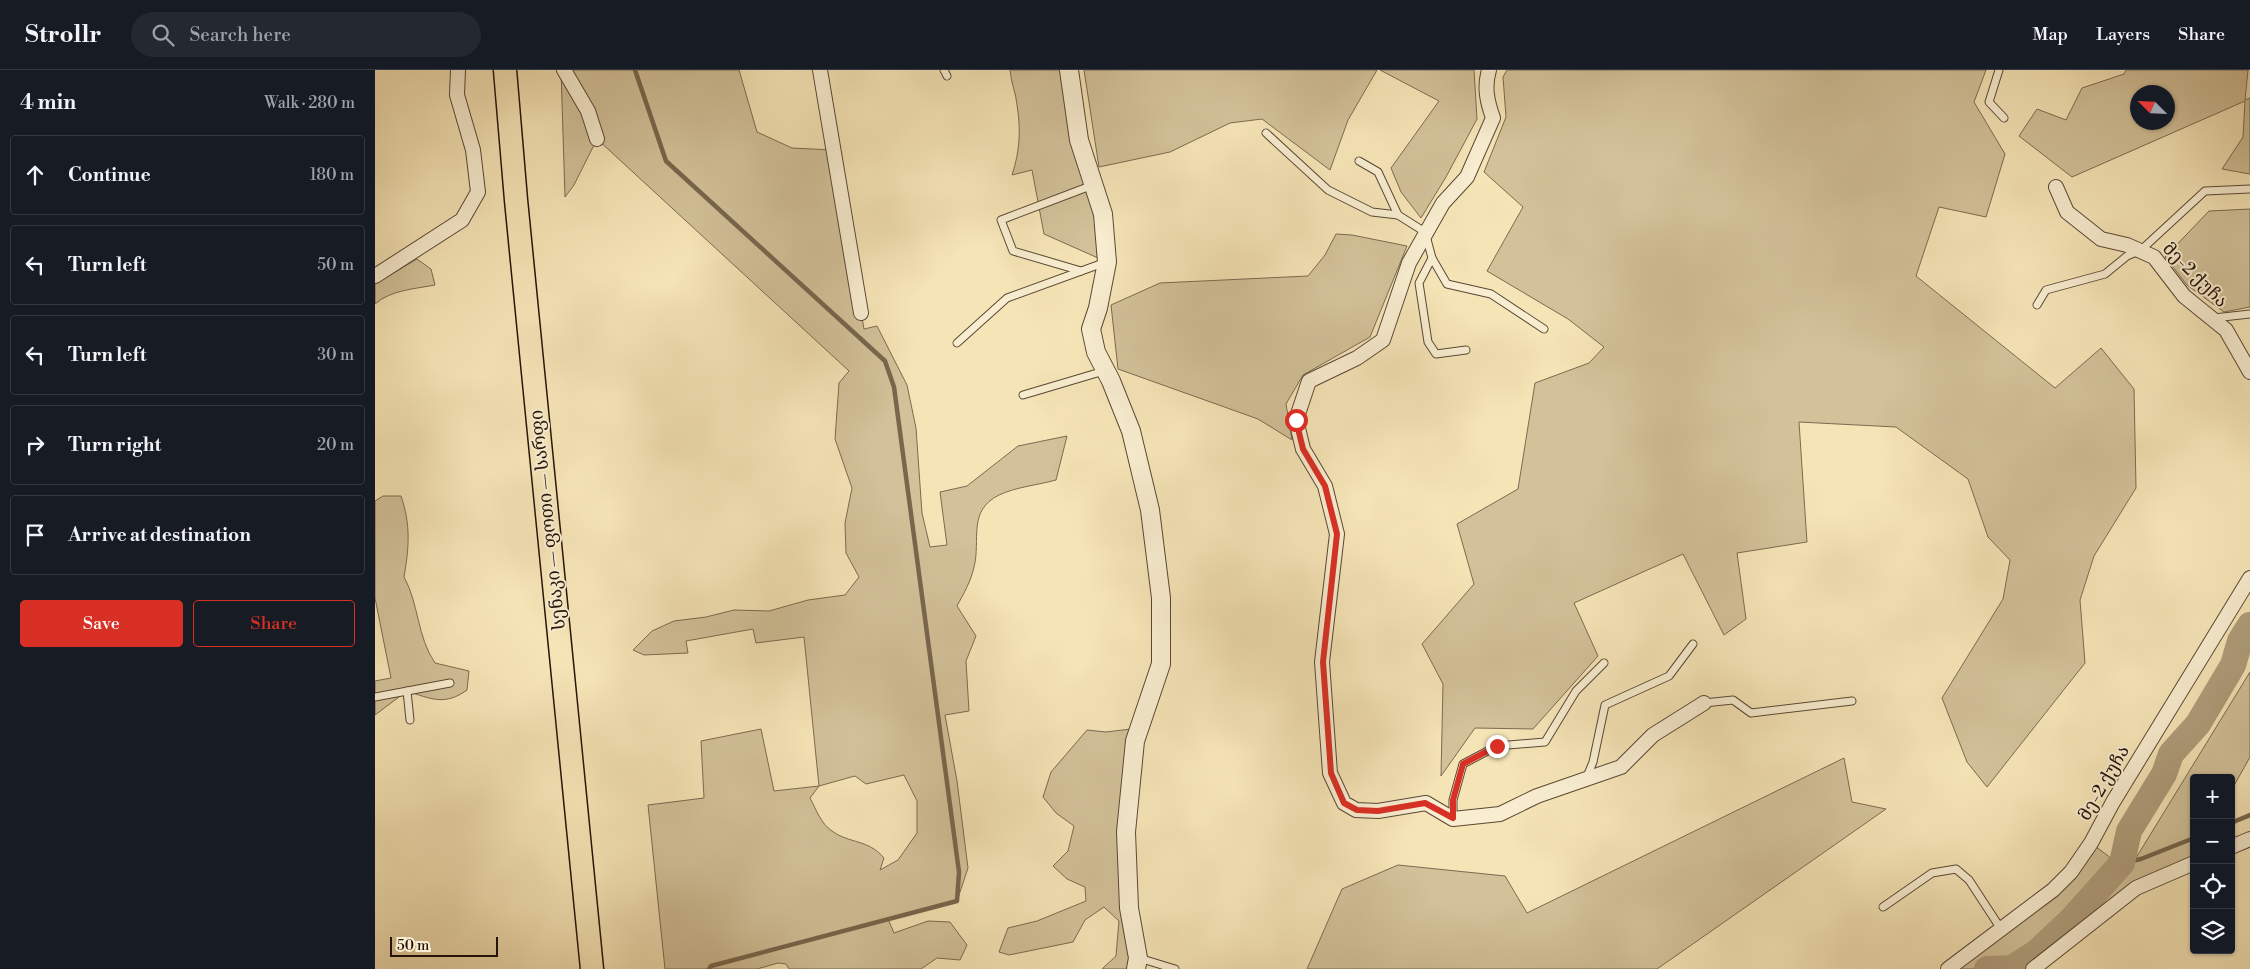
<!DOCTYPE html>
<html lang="en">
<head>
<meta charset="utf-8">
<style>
	:root { --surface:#171b24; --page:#242831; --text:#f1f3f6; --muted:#9ea1a6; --line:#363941; --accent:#d93025 }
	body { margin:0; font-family:"Libre Bodoni","Noto Serif Georgian",serif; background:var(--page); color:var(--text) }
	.controls { position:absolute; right:15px; bottom:15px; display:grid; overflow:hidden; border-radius:5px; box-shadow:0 1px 4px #0004 }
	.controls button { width:45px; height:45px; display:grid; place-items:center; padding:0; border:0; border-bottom:1px solid var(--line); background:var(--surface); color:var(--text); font:25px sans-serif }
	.compass { position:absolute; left:1755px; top:15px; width:45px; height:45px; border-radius:50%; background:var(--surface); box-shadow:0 1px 4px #0004; rotate:294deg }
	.scale { position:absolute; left:15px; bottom:12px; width:108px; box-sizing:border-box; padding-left:5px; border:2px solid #261409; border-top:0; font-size:14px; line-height:18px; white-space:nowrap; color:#261409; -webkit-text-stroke:4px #f8edd0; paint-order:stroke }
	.stop { position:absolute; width:15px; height:15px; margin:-11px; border:4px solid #d93025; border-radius:50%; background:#fff }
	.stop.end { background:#d93025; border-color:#fff; box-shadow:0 1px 5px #0008 }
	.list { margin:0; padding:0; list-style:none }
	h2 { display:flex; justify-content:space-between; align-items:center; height:65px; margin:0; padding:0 20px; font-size:21px }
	h2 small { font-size:16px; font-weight:400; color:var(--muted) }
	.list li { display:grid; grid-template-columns:32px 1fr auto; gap:15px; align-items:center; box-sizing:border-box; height:80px; margin:0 10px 10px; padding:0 10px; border:1px solid var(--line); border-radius:5px }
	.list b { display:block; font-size:19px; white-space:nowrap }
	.list em { font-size:16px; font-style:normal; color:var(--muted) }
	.actions { display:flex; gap:10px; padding:15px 20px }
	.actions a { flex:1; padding:11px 0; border:1px solid var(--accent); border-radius:5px; text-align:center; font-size:18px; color:var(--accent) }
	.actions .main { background:var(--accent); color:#fff }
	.icon { flex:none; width:28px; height:28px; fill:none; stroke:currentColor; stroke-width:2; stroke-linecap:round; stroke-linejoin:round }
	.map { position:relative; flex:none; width:1875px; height:899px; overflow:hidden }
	header { display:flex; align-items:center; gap:30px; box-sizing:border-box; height:70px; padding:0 25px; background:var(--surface); border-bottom:1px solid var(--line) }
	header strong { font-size:24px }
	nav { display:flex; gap:28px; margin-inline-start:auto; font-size:18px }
	.search { width:350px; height:45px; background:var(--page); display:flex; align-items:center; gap:12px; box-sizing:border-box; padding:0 18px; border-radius:28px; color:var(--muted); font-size:19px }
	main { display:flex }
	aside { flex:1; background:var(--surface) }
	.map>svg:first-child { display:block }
</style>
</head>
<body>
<header>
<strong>Strollr</strong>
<div class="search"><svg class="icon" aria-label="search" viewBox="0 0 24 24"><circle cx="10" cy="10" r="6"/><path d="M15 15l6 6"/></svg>Search here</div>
<nav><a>Map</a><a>Layers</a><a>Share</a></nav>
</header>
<main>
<aside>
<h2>4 min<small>Walk · 280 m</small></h2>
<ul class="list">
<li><svg class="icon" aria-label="ahead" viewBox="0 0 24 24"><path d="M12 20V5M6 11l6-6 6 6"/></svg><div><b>Continue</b></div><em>180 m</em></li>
<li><svg class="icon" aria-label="left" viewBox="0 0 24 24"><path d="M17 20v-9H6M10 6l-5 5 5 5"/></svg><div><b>Turn left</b></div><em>50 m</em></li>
<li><svg class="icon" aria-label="left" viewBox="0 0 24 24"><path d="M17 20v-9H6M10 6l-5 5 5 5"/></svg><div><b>Turn left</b></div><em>30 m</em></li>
<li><svg class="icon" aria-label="right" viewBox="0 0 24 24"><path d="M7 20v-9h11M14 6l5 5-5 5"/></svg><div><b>Turn right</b></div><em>20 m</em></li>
<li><svg class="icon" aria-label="arrive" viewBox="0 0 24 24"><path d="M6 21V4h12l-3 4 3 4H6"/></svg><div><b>Arrive at destination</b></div></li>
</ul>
<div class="actions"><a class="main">Save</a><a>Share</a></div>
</aside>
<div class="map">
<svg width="1875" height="899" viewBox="0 0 1875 899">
	<rect width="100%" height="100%" fill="#f5e4b6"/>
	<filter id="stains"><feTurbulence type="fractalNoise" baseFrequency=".004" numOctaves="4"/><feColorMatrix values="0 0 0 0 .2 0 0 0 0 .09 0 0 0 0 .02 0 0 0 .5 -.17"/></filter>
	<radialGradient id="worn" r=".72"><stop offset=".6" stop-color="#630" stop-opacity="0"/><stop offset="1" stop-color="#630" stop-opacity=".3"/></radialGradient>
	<g fill="#d2c199" stroke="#7c6a51" fill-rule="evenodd">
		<path d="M 186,0 L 364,0 L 382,62 L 417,78 L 458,80 L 489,259 L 502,256 L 532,315 L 541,358 L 547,443 L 555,477 L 572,475 L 565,422 L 592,416 L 643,376 L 692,366 L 681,410 C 663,415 641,417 624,425 C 592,441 606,470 599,497 C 596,511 589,523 582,536 L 601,566 L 591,591 L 594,641 L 570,645 L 582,711 L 593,798 L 582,831 L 513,849 L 519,863 L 553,851 L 575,852 L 592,875 L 585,890 L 562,888 L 546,899 L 414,899 L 411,894 L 403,893 L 382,899 L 290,899 L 273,735 L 329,728 L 326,671 L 386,659 L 399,721 L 444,716 L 429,567 L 381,573 L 378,559 L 311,571 L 313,583 L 269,585 L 258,580 L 277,561 L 299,551 L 331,547 L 359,540 L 394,541 L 433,530 L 470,525 L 484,507 L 471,483 L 470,453 L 477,418 L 460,369 L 464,313 L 474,301 L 222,69 L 199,115 L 190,127 ZM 529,705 L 542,731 L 542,763 L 523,790 L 505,800 L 509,788 C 493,769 475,774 457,761 C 446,754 441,739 435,728 L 444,716 L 480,706 L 491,714 Z"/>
		<path d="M 635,0 L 694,0 L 732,192 L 669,164 L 657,100 L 637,105 C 645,81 646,59 642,35 C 641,23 636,13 635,0 Z"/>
		<polygon points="709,0 1002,0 973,50 955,100 887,49 855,53 795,82 724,97"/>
		<polygon points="1005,0 1099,0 1102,49 1071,107 1046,148 1026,122 1016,98 1064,31"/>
		<polygon points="1132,0 1611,0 1599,32 1630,84 1611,147 1564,137 1541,206 1680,318 1726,278 1759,319 1761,418 1719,486 1705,530 1710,593 1612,717 1592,692 1567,628 1628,529 1635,490 1613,467 1593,409 1521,357 1424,352 1432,472 1362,483 1371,549 1349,565 1308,484 1199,533 1223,586 1158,659 1100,658 1066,706 1068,614 1047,574 1099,514 1082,454 1143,419 1160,313 1214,293 1229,277 1193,249 1112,201 1148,137 1109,102 1131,47 1128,7"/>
		<path d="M 1751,0 L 1873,0 L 1870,30 L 1875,28 L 1875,104 L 1847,99 L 1868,67 L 1870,31 L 1697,107 L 1644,66 L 1662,39 L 1691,50 L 1707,18 L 1749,4 ZM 1762,22 L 1792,22 L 1792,52 L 1762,52 Z"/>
		<polygon points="1875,139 1875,237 1849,242 1812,215 1790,187 1834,141"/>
		<polygon points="961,164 977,165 1032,176 995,267 928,305 911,334 917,370 883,349 743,299 736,235 785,213 933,206 950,185"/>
		<path d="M 42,189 L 56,199 L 60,215 C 39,219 16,220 0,234 L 0,214 Z"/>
		<path d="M 8,426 L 26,426 C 36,455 34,478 29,507 C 44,534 42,567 60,593 L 94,601 L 92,620 C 70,636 56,629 32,621 L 0,645 L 0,611 L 16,608 L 0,528 L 0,431 Z"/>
		<polygon points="1875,602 1875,687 1856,721 1856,708 1819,708 1819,789 1761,818 1658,899 1573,899 1656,836 1716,773 1753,801"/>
		<polygon points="764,658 751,762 761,899 727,899 741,886 744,851 729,837 710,850 698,872 634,885 624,882 633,858 662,851 711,831 710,817 692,809 678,796 693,781 699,756 681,743 668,727 676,702 712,660 731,662"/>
		<polygon points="1469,688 1477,732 1511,739 1282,899 932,899 967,819 1023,795 1130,806 1152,843"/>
	</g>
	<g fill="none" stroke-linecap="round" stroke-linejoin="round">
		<g stroke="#78664d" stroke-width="4.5">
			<polyline points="260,0 291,91 510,291 519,317 584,802 582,831 336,896 334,899"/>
			<polyline points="1856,753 1875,745"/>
			<polyline points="1747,793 1766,789 1819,768"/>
		</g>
		<polyline stroke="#af9d7b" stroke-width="26" points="1612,899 1637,898 1662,882 1696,850 1747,793 1754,761 1789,704 1796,684 1823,654 1858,595 1865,571 1875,555"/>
		<defs>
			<g id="service">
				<polyline points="569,0 572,6"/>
				<polyline points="1624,0 1614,32 1629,48"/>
				<polyline points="891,63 953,120 997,142 1023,145"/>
				<polyline points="984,91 1003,102 1023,145 1050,162 1057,188 1072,214 1116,224 1169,259"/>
				<polyline points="1057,188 1044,213 1053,272 1061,284 1091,280"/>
				<polyline points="706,201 638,181 626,150 718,115"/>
				<polyline points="1662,235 1671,220 1730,204 1752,186 1766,180 1830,121 1875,119"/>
				<polyline points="1839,248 1875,244"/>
				<polyline points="582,273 632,228 731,192"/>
				<polyline points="648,325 729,301"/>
				<polyline points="32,621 35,650"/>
				<polyline points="0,627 75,613"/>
				<polyline points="1329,633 1358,630 1376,643 1477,631"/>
				<polyline points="1211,709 1218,692 1230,635 1294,606 1318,574"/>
				<polyline points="1078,749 1078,730 1088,694 1122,676 1170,672 1201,621 1229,593"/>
				<polyline points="1508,837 1557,803 1581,799 1594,810 1626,859"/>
				<polyline points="764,888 800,899"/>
			</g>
			<g id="minor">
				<polyline points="189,0 213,41 222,69"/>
				<polyline points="445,0 486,243"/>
				<path d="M 1114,0 C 1109,17 1112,31 1118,48 L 1092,107 L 1068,133 L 1034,193 L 1008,270 L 982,288 L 934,311 L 921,350 L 928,379 L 950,416 L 962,464 L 947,592 L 955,703 L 969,733 L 981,740 L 1003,741 L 1051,733 L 1078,749 L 1125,744 L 1162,726 L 1246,697 L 1278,665 L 1329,633"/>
				<polyline points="1681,117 1692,142 1726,169 1752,175 1779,187 1809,226 1851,260 1875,302"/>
				<polyline points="0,206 87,150 103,122 98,80 82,25 83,0"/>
				<polyline points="1856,777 1875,769"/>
				<polyline points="1573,899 1678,820 1696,802 1716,773 1738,732 1875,508"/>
				<polyline points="1658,899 1761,818 1819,793"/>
			</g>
			<polyline id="tertiary" points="694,0 704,70 728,144 732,192 723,238 716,259 721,282 736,311 756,361 775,440 786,528 786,594 760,671 751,762 754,838 763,888 761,899"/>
			<polyline id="trunk" points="130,0 141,130 217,899"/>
		</defs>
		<use href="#service" stroke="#5a4834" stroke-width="9"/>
		<use href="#minor" stroke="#5a4834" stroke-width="16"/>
		<use href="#tertiary" stroke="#5a4834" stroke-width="20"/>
		<use href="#trunk" stroke="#261409" stroke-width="25"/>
		<use href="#service" stroke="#f8edd0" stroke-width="7"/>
		<use href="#minor" stroke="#f8edd0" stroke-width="14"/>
		<use href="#tertiary" stroke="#f8edd0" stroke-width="18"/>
		<use href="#trunk" stroke="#f5e4b6" stroke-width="22"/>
	</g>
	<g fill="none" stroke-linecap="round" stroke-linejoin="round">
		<polyline stroke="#d93025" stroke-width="6" points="921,350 928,379 950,416 962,464 948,592 956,703 969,733 982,740 1003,741 1050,733 1078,748 1078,730 1088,694 1122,676"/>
	</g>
	<g text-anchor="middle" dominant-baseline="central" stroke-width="4" stroke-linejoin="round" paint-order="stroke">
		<g font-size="18" fill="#261409" stroke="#f8edd0">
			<text transform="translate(1820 205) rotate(45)">მე-2 ქუჩა</text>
			<text transform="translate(173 450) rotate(-96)">სენაკი — ფოთი — სარფი</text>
			<text transform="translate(1729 713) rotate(-60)">მე-2 ქუჩა</text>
		</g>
	</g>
	<rect width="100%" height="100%" filter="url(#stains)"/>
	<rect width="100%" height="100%" fill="url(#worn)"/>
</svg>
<div class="controls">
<button>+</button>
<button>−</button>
<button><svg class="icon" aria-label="locate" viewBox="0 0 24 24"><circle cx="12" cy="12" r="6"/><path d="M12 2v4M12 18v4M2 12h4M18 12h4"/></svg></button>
<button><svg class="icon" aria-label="layers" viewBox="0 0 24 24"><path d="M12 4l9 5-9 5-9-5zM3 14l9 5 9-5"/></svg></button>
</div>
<svg class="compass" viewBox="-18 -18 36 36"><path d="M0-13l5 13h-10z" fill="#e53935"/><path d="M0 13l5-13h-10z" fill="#9ea1a6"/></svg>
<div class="scale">50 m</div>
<div class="stop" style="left:921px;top:350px"></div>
<div class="stop end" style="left:1122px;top:676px"></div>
</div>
</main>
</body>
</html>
